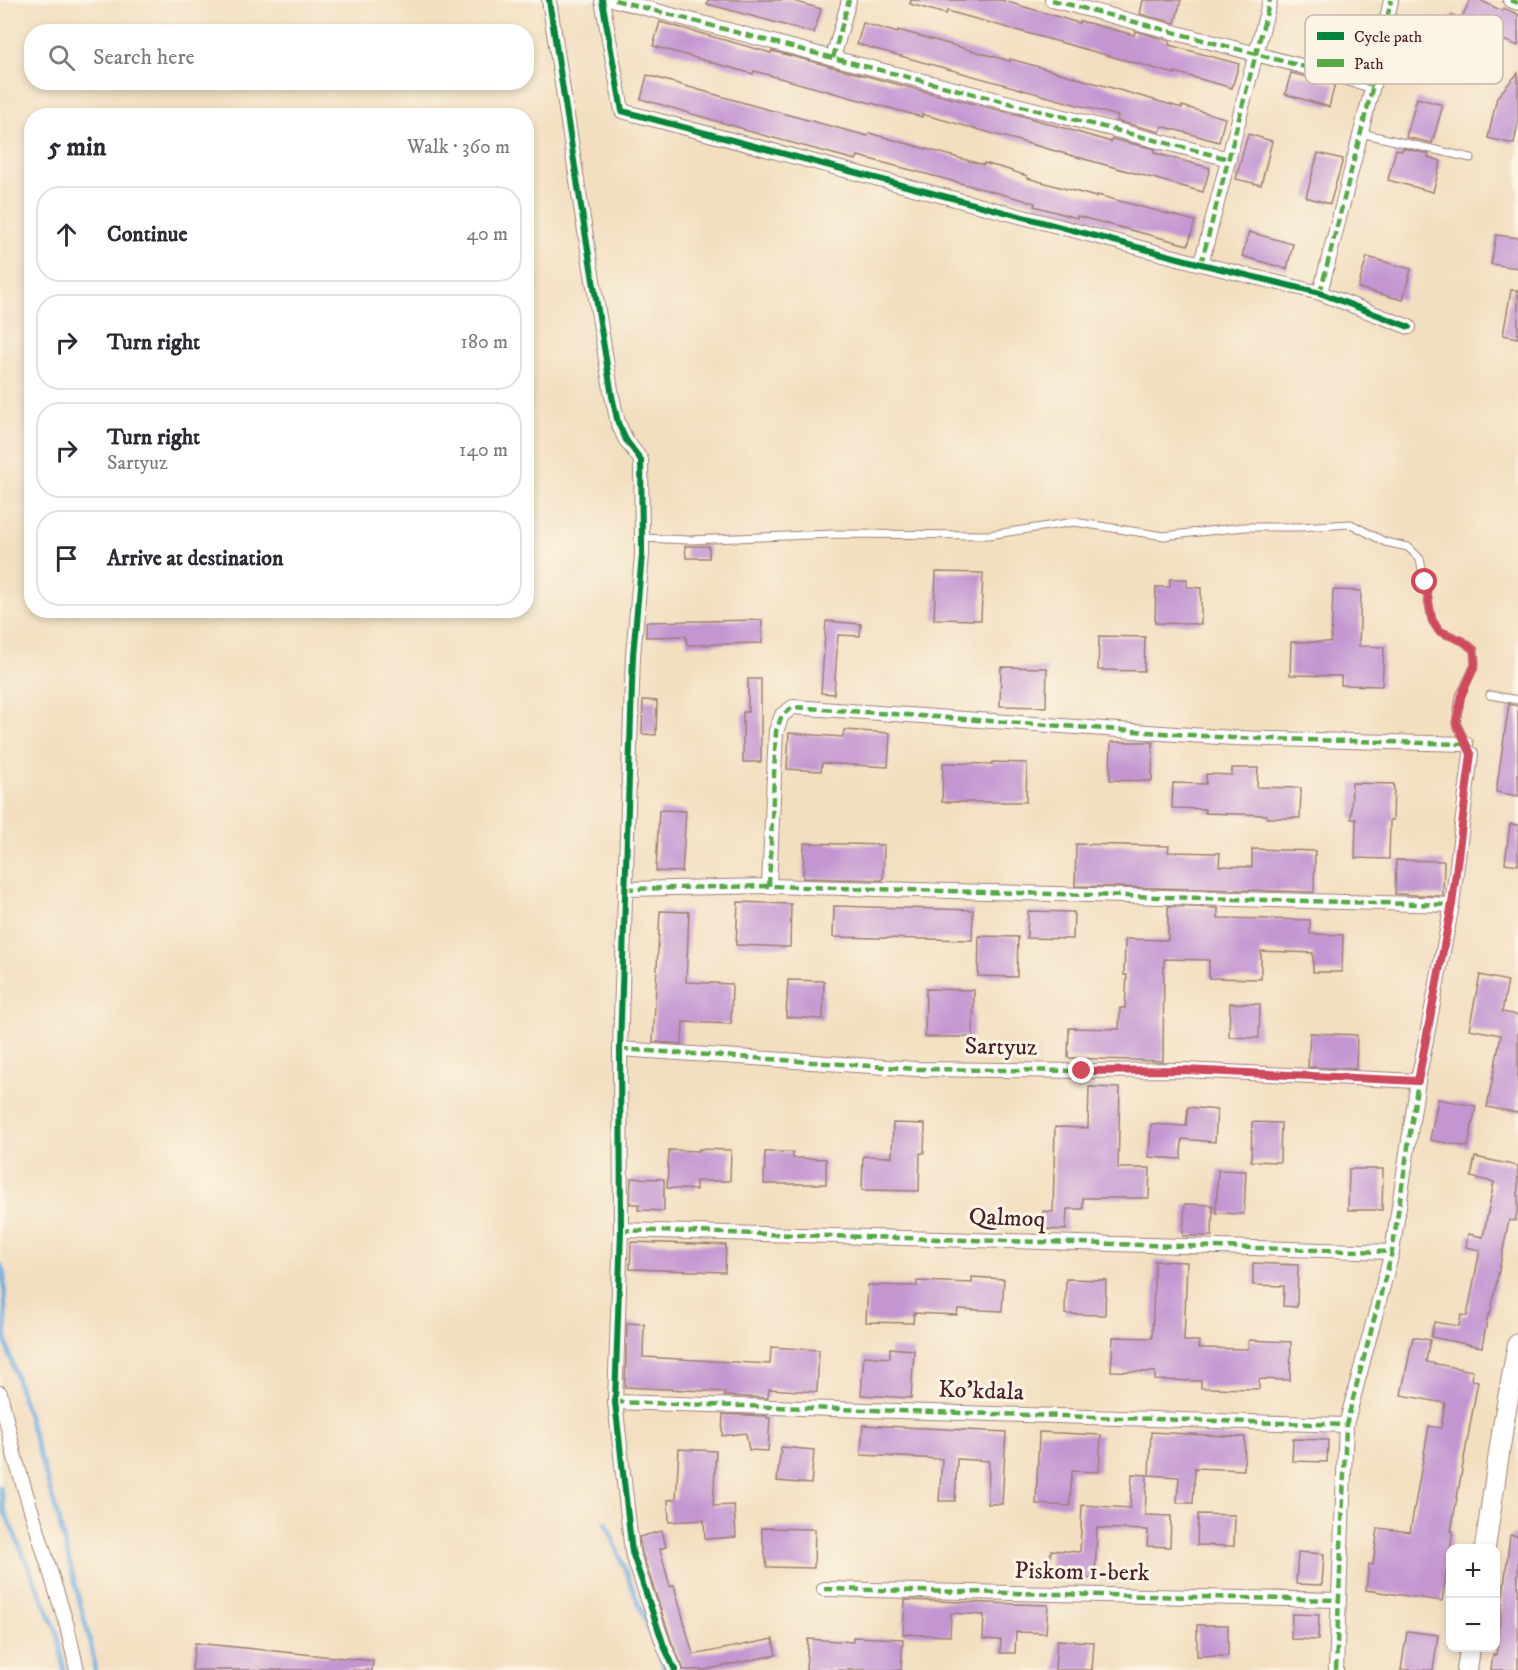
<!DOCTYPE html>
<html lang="en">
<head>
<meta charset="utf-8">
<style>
	:root { --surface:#fff; --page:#f7f7f7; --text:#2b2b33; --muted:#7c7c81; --line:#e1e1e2 }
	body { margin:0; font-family:"IM FELL DW Pica",serif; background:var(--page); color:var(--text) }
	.controls { position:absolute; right:18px; bottom:18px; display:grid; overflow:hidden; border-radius:12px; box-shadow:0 3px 9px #0003 }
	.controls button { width:54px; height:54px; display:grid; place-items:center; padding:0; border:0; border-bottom:2px solid var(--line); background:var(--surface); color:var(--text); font:30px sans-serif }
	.stop { position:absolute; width:18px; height:18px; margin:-14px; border:4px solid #d1495b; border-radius:50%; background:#fff }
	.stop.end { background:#d1495b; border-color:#fff; box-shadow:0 2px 6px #0008 }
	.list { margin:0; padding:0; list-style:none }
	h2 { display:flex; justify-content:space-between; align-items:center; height:78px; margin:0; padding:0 24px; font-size:26px }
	h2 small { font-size:20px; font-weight:400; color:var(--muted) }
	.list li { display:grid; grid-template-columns:39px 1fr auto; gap:18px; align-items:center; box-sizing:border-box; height:96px; margin:0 12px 12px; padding:0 12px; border:2px solid var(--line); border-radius:24px }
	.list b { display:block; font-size:22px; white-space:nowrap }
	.list p { margin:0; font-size:20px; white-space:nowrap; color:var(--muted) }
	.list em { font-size:20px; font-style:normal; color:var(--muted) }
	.icon { flex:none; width:33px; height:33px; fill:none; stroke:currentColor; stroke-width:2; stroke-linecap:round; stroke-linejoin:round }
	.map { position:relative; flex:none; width:1518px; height:1670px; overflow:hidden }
	.search { position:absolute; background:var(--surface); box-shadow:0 3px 9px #0003; left:24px; top:24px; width:510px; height:66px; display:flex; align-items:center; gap:15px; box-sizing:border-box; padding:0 21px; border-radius:24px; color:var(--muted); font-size:22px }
	.panel { position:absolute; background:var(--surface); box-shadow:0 3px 9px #0003; left:24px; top:108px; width:510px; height:510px; border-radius:24px }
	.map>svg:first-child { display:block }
</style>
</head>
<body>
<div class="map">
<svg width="1518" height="1670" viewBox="0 0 1518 1670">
	<rect width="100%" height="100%" fill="#fcf5e5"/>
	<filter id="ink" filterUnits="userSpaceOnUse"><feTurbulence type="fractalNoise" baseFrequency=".0167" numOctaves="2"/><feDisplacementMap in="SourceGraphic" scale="12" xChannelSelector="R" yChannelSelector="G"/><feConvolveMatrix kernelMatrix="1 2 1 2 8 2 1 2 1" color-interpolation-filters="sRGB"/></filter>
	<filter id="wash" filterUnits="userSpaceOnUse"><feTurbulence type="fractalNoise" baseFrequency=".008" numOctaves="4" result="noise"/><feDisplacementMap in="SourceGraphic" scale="24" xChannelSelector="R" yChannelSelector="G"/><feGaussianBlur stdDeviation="1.35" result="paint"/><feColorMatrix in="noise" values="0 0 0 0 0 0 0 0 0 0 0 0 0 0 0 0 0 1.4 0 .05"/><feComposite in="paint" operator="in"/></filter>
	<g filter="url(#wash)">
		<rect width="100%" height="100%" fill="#f2dfc0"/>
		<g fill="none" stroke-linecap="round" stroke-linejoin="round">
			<g stroke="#6face1" stroke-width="4.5">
				<polyline points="0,1264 4,1273 6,1343 56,1510 92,1649 95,1670"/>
				<polyline points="0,1487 4,1510 57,1632 64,1670"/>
				<polyline points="606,1522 665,1670"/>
			</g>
		</g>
		<g id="blocks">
			<g fill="#c396d2">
				<polygon points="708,0 790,0 821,9 814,33 707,4"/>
				<polygon points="911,0 1001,0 1079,23 1080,21 1134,35 1135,31 1170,41 1169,45 1239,64 1232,88 1175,72 1175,74 947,11 946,14 910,4"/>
				<polygon points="1143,0 1181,0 1175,23 1140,14"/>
				<polygon points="1470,0 1480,0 1502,11 1503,8 1518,14 1518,46 1486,33 1475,56 1441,39 1452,15 1461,19"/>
				<polygon points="660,22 771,53 772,51 942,96 1023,116 1111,142 1112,139 1155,149 1154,153 1210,168 1203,192 922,114 922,117 754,71 753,74 653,46"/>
				<polygon points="863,23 898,33 898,30 1010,61 1010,59 1032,65 1182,108 1182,106 1225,118 1219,142 1162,126 1160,132 1117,121 1118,116 857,44"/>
				<polygon points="1291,73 1335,84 1329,107 1285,94"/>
				<polygon points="1518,73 1518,123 1514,144 1488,138 1497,97"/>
				<polygon points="647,75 755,106 868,136 869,133 984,165 984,163 1006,169 1027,176 1027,178 1096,197 1097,195 1195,221 1188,245 1077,216 1077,218 1034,206 1035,203 858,156 856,160 744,130 744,129 641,99"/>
				<polygon points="1417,98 1443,105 1432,143 1406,137"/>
				<polygon points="1248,134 1272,141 1261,185 1236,179"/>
				<polygon points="1403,148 1429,154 1428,157 1441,161 1433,192 1388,180 1396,149 1402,151"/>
				<polygon points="1318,153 1343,159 1330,204 1306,197"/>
				<polygon points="1249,232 1293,244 1287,269 1242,256"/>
				<polygon points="1496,235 1518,238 1518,268 1491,264"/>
				<polygon points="1367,257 1411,269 1403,300 1358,288"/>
				<polygon points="1511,290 1518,291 1518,338 1503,335"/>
				<polygon points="685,546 709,546 709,558 686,558"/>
				<polygon points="936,572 983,573 981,620 934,619"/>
				<polygon points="1170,579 1187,579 1187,587 1201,588 1201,624 1155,623 1156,587 1170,587"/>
				<polygon points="1333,590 1361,591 1359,646 1384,647 1382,686 1341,685 1341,676 1290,675 1291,642 1331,642"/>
				<polygon points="762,620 762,643 687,645 686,636 646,637 646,622"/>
				<polygon points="826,621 861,624 860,636 838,635 834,694 821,693"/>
				<polygon points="1099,636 1145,637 1144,671 1098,670"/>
				<polygon points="1001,667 1047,668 1046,707 1000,706"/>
				<polygon points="748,679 761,679 761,762 743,762 743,712 748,712"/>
				<polygon points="643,700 657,701 656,735 642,734"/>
				<polygon points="1509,704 1518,706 1518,796 1496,792"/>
				<polygon points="844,730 890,733 888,767 822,763 821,771 787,769 789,733 843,737"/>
				<polygon points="1111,742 1153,742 1152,781 1110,780"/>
				<polygon points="992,762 1027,763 1026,802 942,802 943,763 992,764"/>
				<polygon points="1232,768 1258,768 1257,787 1301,788 1300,818 1267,818 1267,815 1205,813 1205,809 1172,808 1173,783 1206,784 1206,774 1232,775"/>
				<polygon points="1352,783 1394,784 1393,820 1390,820 1389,859 1355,858 1356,819 1351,819"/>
				<polygon points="659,810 686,811 682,872 656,871"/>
				<polygon points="1510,824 1518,825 1518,865 1505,863"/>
				<polygon points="804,843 884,845 883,880 803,878"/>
				<polygon points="1076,844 1169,846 1168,852 1220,853 1219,866 1252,867 1252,849 1315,851 1314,892 1075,886"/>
				<polygon points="1396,860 1444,861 1443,896 1395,894"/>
				<polygon points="738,902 791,904 790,947 736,945"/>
				<polygon points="834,906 973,910 972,940 833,937"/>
				<polygon points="1168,906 1218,908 1218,918 1310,920 1310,934 1343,935 1342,972 1313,972 1313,953 1261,951 1261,979 1209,978 1209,960 1164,959 1163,1061 1068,1058 1069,1028 1119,1029 1120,1008 1125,1008 1127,975 1124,975 1125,939 1168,940"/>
				<polygon points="660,911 689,912 686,982 732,984 731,1024 683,1022 682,1044 653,1042"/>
				<polygon points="1028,911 1074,912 1073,939 1027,938"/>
				<polygon points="979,936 1018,937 1017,977 978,976"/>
				<polygon points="1480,975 1508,981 1502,1012 1518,1015 1518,1113 1487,1107 1501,1035 1469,1029"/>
				<polygon points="788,980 824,981 823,1019 786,1017"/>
				<polygon points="926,989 974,990 973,1037 925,1037"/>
				<polygon points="1230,1003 1260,1004 1259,1038 1229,1037"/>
				<polygon points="1310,1033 1357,1035 1356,1069 1308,1067"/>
				<polygon points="1089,1087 1120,1088 1118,1168 1150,1168 1149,1198 1083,1198 1083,1209 1067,1209 1066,1230 1042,1229 1043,1211 1053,1212 1055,1127 1088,1128"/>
				<polygon points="1438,1099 1476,1106 1468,1147 1430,1140"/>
				<polygon points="1188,1107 1217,1110 1215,1142 1182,1139 1181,1159 1149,1157 1151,1124 1186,1126"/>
				<polygon points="1252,1122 1281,1123 1280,1162 1251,1161"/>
				<polygon points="893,1123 925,1124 924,1153 920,1153 919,1191 862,1190 863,1156 892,1157"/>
				<polygon points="699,1149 731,1150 730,1181 696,1181 696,1190 667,1188 669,1150 699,1151"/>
				<polygon points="765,1152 793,1152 793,1158 826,1159 826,1184 764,1184"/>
				<polygon points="1475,1157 1518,1166 1518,1209 1515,1221 1509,1220 1490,1315 1488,1315 1482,1347 1431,1337 1434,1322 1459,1326 1461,1315 1467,1316 1480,1250 1466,1247 1468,1234 1483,1237 1494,1182 1471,1177"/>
				<polygon points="1349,1169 1383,1169 1382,1210 1348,1210"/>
				<polygon points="1218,1170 1246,1171 1244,1214 1216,1213"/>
				<polygon points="631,1178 664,1179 664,1211 638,1210 639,1204 630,1204"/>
				<polygon points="1185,1204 1213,1205 1212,1236 1183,1236"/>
				<polygon points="631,1242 726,1245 725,1272 630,1269"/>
				<polygon points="1155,1261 1187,1262 1184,1341 1199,1341 1198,1348 1248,1349 1249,1340 1291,1342 1290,1380 1259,1379 1259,1389 1201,1388 1201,1381 1155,1380 1155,1372 1111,1371 1113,1337 1152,1338"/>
				<polygon points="1253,1263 1298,1265 1297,1307 1283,1306 1284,1286 1253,1285"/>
				<polygon points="972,1277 1004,1279 1002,1311 958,1309 957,1315 914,1313 913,1323 866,1322 868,1285 917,1286 917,1281 972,1283"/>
				<polygon points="1066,1279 1106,1280 1105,1315 1065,1314"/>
				<polygon points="627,1323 644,1324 643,1357 770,1364 771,1347 819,1350 817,1392 769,1389 768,1398 724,1396 725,1392 625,1387"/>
				<polygon points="1413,1337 1430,1340 1426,1362 1473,1371 1472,1380 1478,1381 1451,1531 1453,1531 1442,1601 1366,1590 1369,1564 1373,1565 1378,1528 1410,1532 1429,1426 1441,1428 1445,1403 1401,1395"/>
				<polygon points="890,1348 914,1350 911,1398 861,1395 864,1356 890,1358"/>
				<polygon points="723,1414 767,1416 767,1418 770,1418 768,1451 749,1450 746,1433 722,1436"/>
				<polygon points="863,1425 1006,1432 1002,1504 988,1504 989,1461 957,1459 955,1501 939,1501 942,1459 861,1455"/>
				<polygon points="1039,1432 1101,1435 1099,1472 1072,1471 1070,1506 1036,1504"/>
				<polygon points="1151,1432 1245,1437 1244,1470 1195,1468 1193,1503 1177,1503 1179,1477 1149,1475"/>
				<polygon points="1293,1439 1328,1440 1327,1462 1292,1461"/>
				<polygon points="781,1447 814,1450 811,1484 777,1481"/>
				<polygon points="679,1449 716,1451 713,1506 734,1505 736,1537 705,1539 704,1520 669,1522 668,1500 676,1499"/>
				<polygon points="1132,1474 1147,1475 1145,1515 1171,1516 1170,1547 1147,1546 1148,1530 1097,1528 1095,1579 1049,1577 1051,1550 1080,1552 1082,1505 1130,1508"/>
				<polygon points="1198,1514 1235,1515 1234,1546 1197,1545"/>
				<polygon points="761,1528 815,1529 814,1568 767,1567"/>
				<polygon points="662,1531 666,1547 660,1549 670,1587 674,1585 693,1655 773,1639 776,1655 704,1670 684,1670 672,1643 641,1550 639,1537"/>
				<polygon points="1510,1535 1518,1536 1518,1670 1491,1670 1493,1654 1496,1655"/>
				<polygon points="1298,1552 1324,1554 1322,1585 1296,1584"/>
				<polygon points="905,1600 1048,1605 1046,1633 1016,1632 1015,1653 1000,1653 1001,1640 983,1639 984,1615 951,1613 950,1636 903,1634"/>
				<polygon points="1292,1614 1319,1615 1318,1640 1291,1639"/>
				<rect x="1197" y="1625" width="31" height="31"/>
				<polygon points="1407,1631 1438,1635 1433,1670 1401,1670"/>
				<polygon points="853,1637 903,1639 901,1670 806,1670 808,1639 853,1642"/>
				<polygon points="1057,1640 1094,1642 1092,1670 1055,1670"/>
				<polygon points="195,1643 373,1661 372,1670 192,1670"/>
			</g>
		</g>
	</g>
	<g filter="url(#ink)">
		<use href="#blocks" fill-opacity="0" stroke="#9e7f76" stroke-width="1.5"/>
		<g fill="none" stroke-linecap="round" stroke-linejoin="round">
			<defs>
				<g id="lane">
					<polyline points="1361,133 1471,158"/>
					<polyline points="642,538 689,540 834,534 989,535 1074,522 1164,536 1244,527 1299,527 1351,524 1385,542 1408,547 1420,559 1432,620 1439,631 1463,641 1474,650 1475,665 1460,696 1456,723 1466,744"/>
					<polyline points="1490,695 1518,700"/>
				</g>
				<g id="street">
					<polyline points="549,0 583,219 612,396 618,423 626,440 641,460 642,538 642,555 633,655 620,1049 621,1230 615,1402 632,1552 664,1646 675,1670"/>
					<polyline points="602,0 622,111 1201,264 1320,293 1409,327"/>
					<polyline points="615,0 833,58 1229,159"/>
					<polyline points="1052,0 1373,85"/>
					<polyline points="1510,0 1518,3"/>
					<polyline points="833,58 849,0"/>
					<polyline points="1201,264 1270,0"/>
					<polyline points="1320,293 1373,85 1391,0"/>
					<polyline points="769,886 776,731 782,715 793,707 1233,738 1466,744"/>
					<polyline points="625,889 769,886 1452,905"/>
					<polyline points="620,1049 916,1069 1082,1071 1184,1070 1418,1081"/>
					<polyline points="621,1230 1392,1252"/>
					<polyline points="0,1393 15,1458 67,1626 77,1670"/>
					<polyline points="615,1402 1346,1425"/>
					<polyline points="824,1589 1339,1600"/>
					<polyline points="1336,1670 1346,1425 1392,1252 1418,1081 1452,905 1471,754"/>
				</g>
				<g id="secondary">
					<polyline points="1485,1548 1504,1420 1518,1344"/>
					<polyline points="1467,1670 1470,1648"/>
				</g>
			</defs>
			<use href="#lane" stroke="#9e7f76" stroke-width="9"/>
			<use href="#street" stroke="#9e7f76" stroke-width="16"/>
			<use href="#secondary" stroke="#9e7f76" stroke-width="22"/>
			<use href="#lane" stroke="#fff" stroke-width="7"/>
			<use href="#street" stroke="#fff" stroke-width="14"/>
			<use href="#secondary" stroke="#fff" stroke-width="20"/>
			<g stroke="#57aa44" stroke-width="4.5" stroke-dasharray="9 4.5" stroke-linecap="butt">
				<polyline points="615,0 833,58 1229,159"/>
				<polyline points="1052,0 1373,85"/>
				<polyline points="1510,0 1518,3"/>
				<polyline points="833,58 849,0"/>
				<polyline points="1201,264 1270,0"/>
				<polyline points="1320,293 1373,85 1391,0"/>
				<polyline points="769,886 776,731 782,715 793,707 1233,738 1466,744"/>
				<polyline points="625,889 769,886 1452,905"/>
				<polyline points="620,1049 916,1069 1082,1071 1184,1070 1418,1081"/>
				<polyline points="621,1230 1392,1252"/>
				<polyline points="615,1402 1346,1425"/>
				<polyline points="824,1589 1339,1600"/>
				<polyline points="1336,1670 1346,1425 1392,1252 1418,1081 1452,905 1471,754"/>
			</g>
			<defs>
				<g id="cycleway">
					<polyline points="549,0 583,219 612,396 618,423 626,440 641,460 642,538 642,555 633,655 620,1049 621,1230 615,1402 632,1552 664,1646 675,1670"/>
					<polyline points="602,0 622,111 1201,264 1320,293 1409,327"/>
				</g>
			</defs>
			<use href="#cycleway" stroke="#fcf5e5" stroke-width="10"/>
			<use href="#cycleway" stroke="#00873e" stroke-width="6"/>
		</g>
	</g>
	<g fill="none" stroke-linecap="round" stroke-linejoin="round" filter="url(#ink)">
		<polyline stroke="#d1495b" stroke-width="8" points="1082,1071 1184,1070 1418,1081 1452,904 1471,754 1456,723 1461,696 1475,665 1474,650 1463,641 1439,631 1432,620 1425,582"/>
	</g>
	<g text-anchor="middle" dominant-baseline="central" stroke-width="6" stroke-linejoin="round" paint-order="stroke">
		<g font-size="24" fill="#4a1f2b" stroke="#fcf5e5">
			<text transform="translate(1001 1047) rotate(1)">Sartyuz</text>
			<text transform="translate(1007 1218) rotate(2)">Qalmoq</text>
			<text transform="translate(981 1391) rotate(2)">Ko'kdala</text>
			<text transform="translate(1082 1572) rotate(1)">Piskom 1-berk</text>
		</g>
	</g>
	<rect x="1305" y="15" width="198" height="69" rx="9" fill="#fcf5e5" stroke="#c7b5ad" stroke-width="1.5"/>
	<rect x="1317" y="32" width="27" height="8" fill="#00873e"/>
	<rect x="1317" y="59" width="27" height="8" fill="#57aa44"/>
	<g font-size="16" fill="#4a1f2b">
		<text x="1354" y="42">Cycle path</text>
		<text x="1354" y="69">Path</text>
	</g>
</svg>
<div class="controls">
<button>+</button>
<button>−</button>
</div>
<div class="stop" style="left:1425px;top:582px"></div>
<div class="stop end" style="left:1082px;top:1071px"></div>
<div class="search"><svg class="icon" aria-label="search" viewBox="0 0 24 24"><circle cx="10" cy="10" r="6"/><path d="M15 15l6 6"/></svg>Search here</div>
<section class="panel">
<h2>5 min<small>Walk · 360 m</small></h2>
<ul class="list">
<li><svg class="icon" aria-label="ahead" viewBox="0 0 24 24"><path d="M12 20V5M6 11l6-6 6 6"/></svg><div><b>Continue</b></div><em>40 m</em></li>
<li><svg class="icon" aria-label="right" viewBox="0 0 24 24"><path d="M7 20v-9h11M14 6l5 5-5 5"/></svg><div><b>Turn right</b></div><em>180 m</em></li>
<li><svg class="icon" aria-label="right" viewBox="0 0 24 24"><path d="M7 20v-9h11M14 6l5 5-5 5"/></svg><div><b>Turn right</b><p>Sartyuz</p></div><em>140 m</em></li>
<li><svg class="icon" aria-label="arrive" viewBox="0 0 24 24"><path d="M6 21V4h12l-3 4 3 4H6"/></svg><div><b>Arrive at destination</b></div></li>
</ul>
</section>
</div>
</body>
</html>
